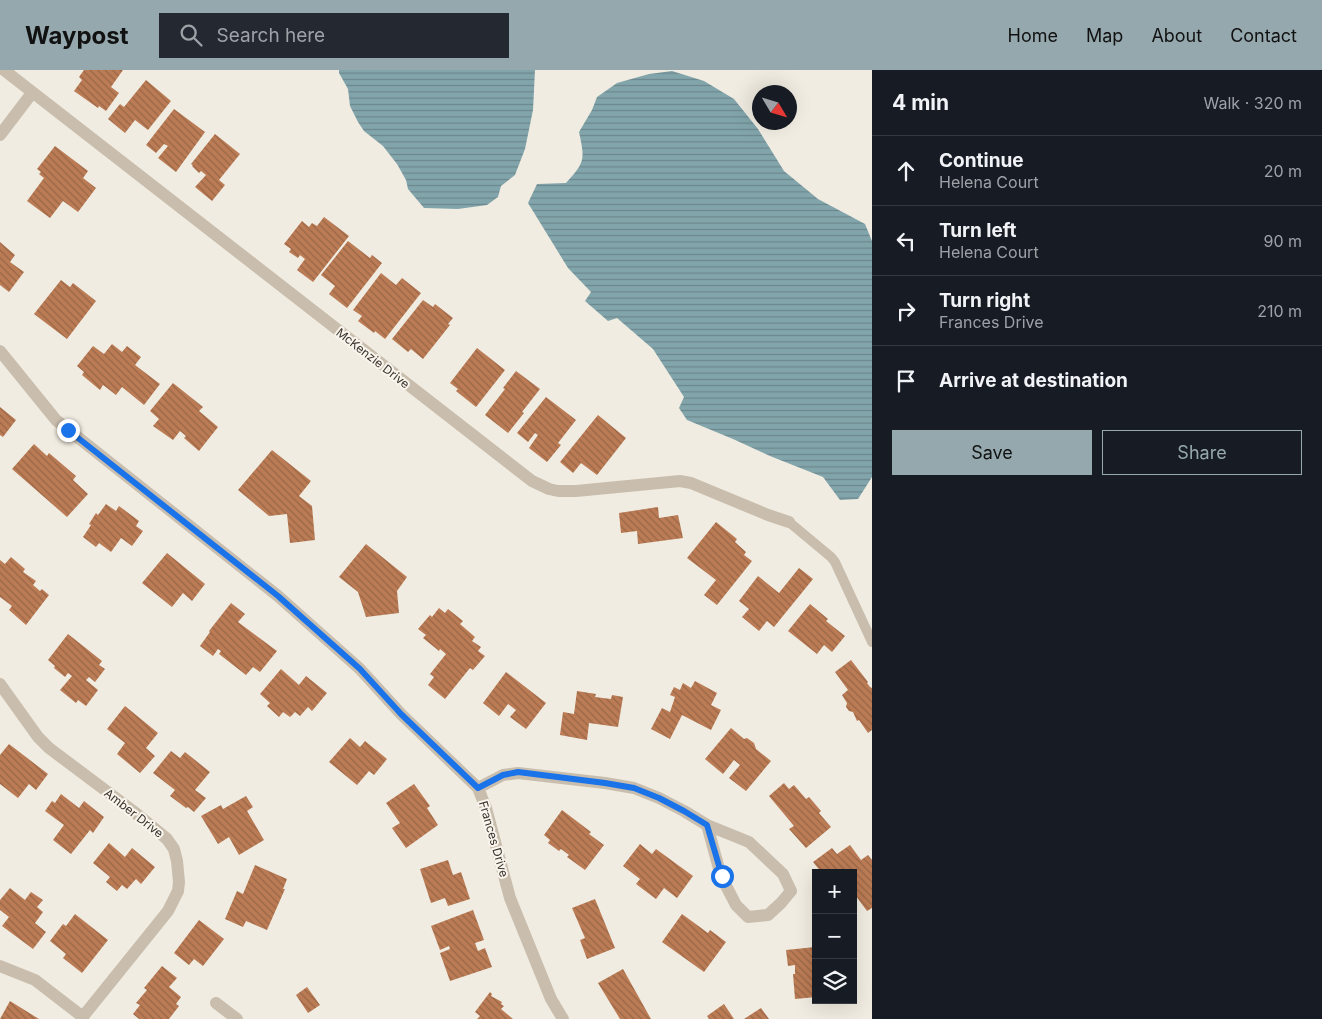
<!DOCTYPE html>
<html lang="en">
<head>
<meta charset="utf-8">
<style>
	:root { --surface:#171b24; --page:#242831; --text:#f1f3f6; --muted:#9ea1a6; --line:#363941; --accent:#95a8ae }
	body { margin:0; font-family:Inter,sans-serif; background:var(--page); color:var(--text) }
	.controls { position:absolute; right:15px; bottom:15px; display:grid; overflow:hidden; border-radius:0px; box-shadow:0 5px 20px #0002 }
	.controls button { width:45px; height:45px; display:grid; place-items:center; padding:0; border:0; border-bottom:1px solid var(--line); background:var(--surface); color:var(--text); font:25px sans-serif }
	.compass { position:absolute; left:752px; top:15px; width:45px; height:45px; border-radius:50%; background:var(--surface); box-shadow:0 5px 20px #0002; rotate:128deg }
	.stop { position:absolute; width:15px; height:15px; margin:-11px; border:4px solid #1a73e8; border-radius:50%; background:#fff }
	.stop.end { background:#1a73e8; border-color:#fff; box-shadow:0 1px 5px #0008 }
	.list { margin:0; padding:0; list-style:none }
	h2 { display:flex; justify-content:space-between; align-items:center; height:65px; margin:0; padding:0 20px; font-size:21px }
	h2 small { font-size:16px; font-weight:400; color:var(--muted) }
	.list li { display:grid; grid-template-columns:32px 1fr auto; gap:15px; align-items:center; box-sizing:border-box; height:70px; padding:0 20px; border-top:1px solid var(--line) }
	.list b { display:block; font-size:19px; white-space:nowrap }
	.list p { margin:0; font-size:16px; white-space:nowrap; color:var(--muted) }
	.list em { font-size:16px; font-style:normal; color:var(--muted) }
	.actions { display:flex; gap:10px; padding:15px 20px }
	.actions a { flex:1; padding:11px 0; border:1px solid var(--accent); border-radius:0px; text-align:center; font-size:18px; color:var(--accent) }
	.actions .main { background:var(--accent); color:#111 }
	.icon { flex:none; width:28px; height:28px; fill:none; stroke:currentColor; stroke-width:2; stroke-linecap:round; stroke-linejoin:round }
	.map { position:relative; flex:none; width:872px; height:949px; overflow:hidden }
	header { display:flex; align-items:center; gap:30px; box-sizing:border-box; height:70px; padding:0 25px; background:var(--accent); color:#111 }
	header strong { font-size:24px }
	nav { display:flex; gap:28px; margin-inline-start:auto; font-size:18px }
	.search { width:350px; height:45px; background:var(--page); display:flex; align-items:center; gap:12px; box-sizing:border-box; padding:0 18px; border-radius:0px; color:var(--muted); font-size:19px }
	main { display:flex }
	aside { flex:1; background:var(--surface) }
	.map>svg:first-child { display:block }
</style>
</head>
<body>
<header>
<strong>Waypost</strong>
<div class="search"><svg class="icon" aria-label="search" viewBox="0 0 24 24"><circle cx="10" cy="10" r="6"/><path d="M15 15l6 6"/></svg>Search here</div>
<nav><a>Home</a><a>Map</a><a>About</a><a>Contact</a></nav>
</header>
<main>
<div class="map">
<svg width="872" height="949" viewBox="0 0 872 949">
	<defs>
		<pattern id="water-rules" width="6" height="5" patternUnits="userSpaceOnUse" patternTransform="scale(1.25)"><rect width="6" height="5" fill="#82a5ac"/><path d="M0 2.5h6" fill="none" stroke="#6b878c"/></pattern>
		<pattern id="building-back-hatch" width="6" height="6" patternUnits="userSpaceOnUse" patternTransform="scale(1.25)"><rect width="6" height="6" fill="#bb7c55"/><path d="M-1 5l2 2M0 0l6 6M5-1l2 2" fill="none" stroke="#996647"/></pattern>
	</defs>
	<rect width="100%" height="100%" fill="#f1ece1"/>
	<g fill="url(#water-rules)">
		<polygon points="339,0 535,0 533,40 525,79 515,105 501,116 498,127 487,135 458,139 424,138 408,119 406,110 397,94 383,76 364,61 358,52 350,36 348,19 339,3"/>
		<path d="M 672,1 L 704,11 L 734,29 L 758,59 L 784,101 L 818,129 L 865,154 L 872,171 L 872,407 L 858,429 L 840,430 L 823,407 L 770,386 L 733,369 L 687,350 L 679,338 L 684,327 L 653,279 L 617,248 L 608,251 L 585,231 L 591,222 L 568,198 L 528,133 L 537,114 L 566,113 C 585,92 585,90 579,62 L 592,40 L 597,27 L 617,13 L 649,4 Z"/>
	</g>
	<g fill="url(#building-back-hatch)">
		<polygon points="84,0 123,0 111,17 119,23 106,41 99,36 98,38 74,21 82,10 79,7"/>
		<polygon points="146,10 171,31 148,60 135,50 125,63 108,49 120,34 124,37"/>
		<polygon points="174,39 205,62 176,102 158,88 168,76 164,74 156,83 146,75"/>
		<polygon points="215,64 240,84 219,110 225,115 212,131 195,117 206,105 201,101 199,103 192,96 193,95 191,94"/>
		<polygon points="55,76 88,101 83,108 96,118 78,142 63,131 50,148 27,131 44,108 39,104 41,102 37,99"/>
		<polygon points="324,147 349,166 313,212 297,200 305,189 300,185 298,188 289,182 291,179 284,174 302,151 309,157 312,153 317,156"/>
		<polygon points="348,171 370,188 372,185 382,193 347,238 329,224 335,216 321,205"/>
		<polygon points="0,172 15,185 10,192 24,202 9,222 0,215"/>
		<polygon points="381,203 396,215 402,208 421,223 385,269 375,261 374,263 358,251 362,246 353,240"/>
		<polygon points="61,210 70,217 73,213 96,231 67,269 34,244"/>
		<polygon points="423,230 433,237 435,234 453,248 448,254 450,255 423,289 411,279 408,282 392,269"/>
		<polygon points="112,274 122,282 127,276 141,287 135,295 160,314 144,335 122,317 116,325 103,315 100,320 82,305 84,302 77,296 93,276 104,284"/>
		<polygon points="477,278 505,300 476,337 456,321 458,319 450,313"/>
		<polygon points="516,301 540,319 522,342 524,343 508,363 485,345 505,319 503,318"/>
		<polygon points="173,313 203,337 199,341 218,357 199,381 184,368 186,366 180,361 173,370 153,356 159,349 150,341"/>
		<polygon points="546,327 576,350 558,373 561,375 547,392 529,378 538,365 535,363 528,372 517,363"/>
		<polygon points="0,337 16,350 3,367 0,365"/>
		<polygon points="598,345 626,368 597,405 581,393 573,403 560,392"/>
		<polygon points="34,374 47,386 49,383 76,406 73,410 88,424 67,447 12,399"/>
		<polygon points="272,380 311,411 299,426 312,436 315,470 290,473 287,444 269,446 238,420"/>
		<polygon points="106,434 116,441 119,436 139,451 136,456 143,461 132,476 121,468 111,482 99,473 96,477 83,467 91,455 89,454 96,443 98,445"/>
		<polygon points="658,437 659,448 678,445 683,468 638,474 637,461 621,463 619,443"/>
		<polygon points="716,452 737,469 735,472 746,482 744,485 752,491 717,535 704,525 716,510 687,488"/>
		<polygon points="366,474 407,507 397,521 399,543 366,547 358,522 339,507"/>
		<polygon points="167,483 205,514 192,531 183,523 172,537 142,513"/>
		<polygon points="11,487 25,499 23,502 36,511 33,515 40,521 42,519 49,525 26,555 9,540 12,536 0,527 0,490 5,494"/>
		<polygon points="799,498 813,509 774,557 767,551 759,561 742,547 749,539 739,531 758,506 779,523"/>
		<polygon points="231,533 245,544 238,552 277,581 260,602 253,597 246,605 219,584 221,581 218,579 213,586 200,576 210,562 209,561"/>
		<polygon points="810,534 828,549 826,551 845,566 832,582 824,575 817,584 788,561"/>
		<polygon points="439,538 445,543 448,539 463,551 460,554 475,567 472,571 481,577 478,581 485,586 473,600 470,598 445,629 428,615 434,607 430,604 446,584 440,579 439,581 423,568 426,565 418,559 430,545 432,547"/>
		<polygon points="68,564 102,591 99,595 105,599 95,612 89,607 86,610 98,620 86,636 78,630 76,633 60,620 72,606 68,603 65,607 54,598 55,596 48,590"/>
		<polygon points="851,590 868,612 867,613 870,617 872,618 872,660 868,663 859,650 857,651 853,642 849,641 846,637 847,633 842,625 848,620 835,602"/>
		<polygon points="281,599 299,615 306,606 327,623 312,641 308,637 300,646 295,642 290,647 283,642 279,647 267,636 270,633 260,624"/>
		<polygon points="506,602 546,633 526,659 510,647 516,640 508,634 499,646 483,633"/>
		<polygon points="695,611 717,623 711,635 721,640 711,660 682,645 670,669 651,659 662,638 670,642 675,627 670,625 674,617 680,620 683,613 691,618"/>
		<polygon points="577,621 596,624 595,627 611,629 612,625 623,627 618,657 589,653 587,670 560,665 563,642 574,644"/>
		<polygon points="125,636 158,663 146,678 155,686 140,703 117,684 125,673 107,659"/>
		<polygon points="731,658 744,669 747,668 754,673 756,679 771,691 746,721 729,708 740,695 734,690 723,704 705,689"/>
		<polygon points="350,668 360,677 365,671 387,689 374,705 369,701 357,715 329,692"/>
		<polygon points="9,674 48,704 36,720 29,714 18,728 0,714 0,685"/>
		<polygon points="171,681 180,688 185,682 210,702 195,720 206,728 194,742 188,737 186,738 170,726 175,720 153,703"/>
		<polygon points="784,713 789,719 794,715 806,729 809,727 821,741 819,743 831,757 806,778 789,759 794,756 769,726"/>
		<polygon points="414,714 430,736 427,738 438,755 406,778 392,758 400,753 386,733"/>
		<polygon points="61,724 79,738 84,731 104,747 93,763 90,760 71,784 53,770 64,755 45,741 52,731 55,733"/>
		<polygon points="246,726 253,737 247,741 264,770 239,785 229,767 218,774 201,746 221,735 223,739"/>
		<polygon points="562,740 591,762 589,764 604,775 585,800 567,787 569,785 561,779 559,781 548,773 550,770 544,765"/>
		<polygon points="109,773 125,787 132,778 155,797 141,814 136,809 127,819 122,815 117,821 106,812 110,807 93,793"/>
		<polygon points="640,774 652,784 656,779 693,806 677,828 664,818 656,829 636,814 640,809 623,796"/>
		<polygon points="850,775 861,790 868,785 872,790 872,838 867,841 853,822 853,803 822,803 813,792 832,778 837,784"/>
		<polygon points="448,790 453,805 461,802 470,829 448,836 445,828 431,833 420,799"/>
		<polygon points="255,795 287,809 283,819 285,819 267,860 246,851 243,857 225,849 237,821 243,824"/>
		<polygon points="10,818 25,830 31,822 43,830 37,837 43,842 35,853 46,862 33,879 2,856 9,847 0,840 0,830"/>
		<polygon points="595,829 615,878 587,889 580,870 585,868 572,838"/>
		<polygon points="473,840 484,870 475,873 478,881 485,878 492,897 450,911 440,883 450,879 449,876 440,880 431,856"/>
		<polygon points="75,844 108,870 82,903 63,888 66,884 50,871 63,854 66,856"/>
		<polygon points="682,844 708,863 710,860 726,872 704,902 662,872"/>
		<polygon points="199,850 224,869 203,896 194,889 189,895 174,883"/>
		<polygon points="815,877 816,927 795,929 793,904 795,904 795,895 788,896 786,880"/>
		<polygon points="162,896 177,908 169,917 181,927 176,934 179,936 169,949 139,949 133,944 140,935 136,933 147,920 144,918"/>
		<polygon points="623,899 651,949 620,949 598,913"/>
		<polygon points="307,917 320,935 308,943 296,925"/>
		<polygon points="490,922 492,924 491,926 502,932 501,934 504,936 501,939 513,949 477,949 480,946 475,942"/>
		<polygon points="10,931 39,949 0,949"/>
		<polygon points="724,934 734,949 709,949 707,946"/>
		<polygon points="761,938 769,949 744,949"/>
	</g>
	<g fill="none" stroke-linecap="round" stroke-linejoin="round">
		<polyline stroke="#c9beae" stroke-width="10" points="789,452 831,487 835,492 872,572"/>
		<g stroke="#c9beae" stroke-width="12">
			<polyline points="4,0 532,411 549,419 558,421 576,421 680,411 691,413 768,445 789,452"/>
			<polyline points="0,65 32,23"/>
			<polyline points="0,281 56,350 278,526 360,599 401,644 478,718 486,738 510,828 551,929 563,949"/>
			<polyline points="0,614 38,667 49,678 133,741 167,769 174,779 177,791 179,812 178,821 168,841 81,949"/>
			<polyline points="478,718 503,705 518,703 605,713 634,718 659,728 684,741 707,755 721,806 736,835 748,847 768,845 781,833 791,821 783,804 749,772 707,755"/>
			<polyline points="0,896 35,910 83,947"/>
			<polyline points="216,933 237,949"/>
		</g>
	</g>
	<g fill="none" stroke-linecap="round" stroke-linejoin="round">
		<polyline stroke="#1a73e8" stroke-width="6" points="68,360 278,526 360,599 401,644 478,718 503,705 518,702 605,713 634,718 659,728 684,741 707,755 722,806"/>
	</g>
	<g text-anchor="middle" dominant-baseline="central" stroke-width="4" stroke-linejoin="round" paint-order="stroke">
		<g font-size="12" fill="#38312b" stroke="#f9f5ed">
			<text transform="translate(373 288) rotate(38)">McKenzie Drive</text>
			<text transform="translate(134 743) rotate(38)">Amber Drive</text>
			<text transform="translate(494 769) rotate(74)">Frances Drive</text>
		</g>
	</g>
</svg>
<div class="controls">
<button>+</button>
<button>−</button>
<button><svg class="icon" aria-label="layers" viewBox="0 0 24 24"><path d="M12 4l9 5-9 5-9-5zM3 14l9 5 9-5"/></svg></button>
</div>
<svg class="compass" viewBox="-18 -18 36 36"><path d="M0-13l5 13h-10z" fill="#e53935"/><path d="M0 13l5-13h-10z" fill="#9ea1a6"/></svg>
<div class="stop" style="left:722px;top:806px"></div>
<div class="stop end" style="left:68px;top:360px"></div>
</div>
<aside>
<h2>4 min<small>Walk · 320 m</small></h2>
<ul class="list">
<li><svg class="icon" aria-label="ahead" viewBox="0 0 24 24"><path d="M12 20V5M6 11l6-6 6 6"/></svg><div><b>Continue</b><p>Helena Court</p></div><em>20 m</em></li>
<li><svg class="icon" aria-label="left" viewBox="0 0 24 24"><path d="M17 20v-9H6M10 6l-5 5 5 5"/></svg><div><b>Turn left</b><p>Helena Court</p></div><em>90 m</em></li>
<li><svg class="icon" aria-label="right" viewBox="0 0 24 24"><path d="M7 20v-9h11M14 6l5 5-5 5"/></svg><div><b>Turn right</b><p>Frances Drive</p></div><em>210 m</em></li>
<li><svg class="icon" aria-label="arrive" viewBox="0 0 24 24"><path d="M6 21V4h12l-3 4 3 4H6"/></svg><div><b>Arrive at destination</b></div></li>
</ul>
<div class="actions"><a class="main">Save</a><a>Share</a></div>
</aside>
</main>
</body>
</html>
